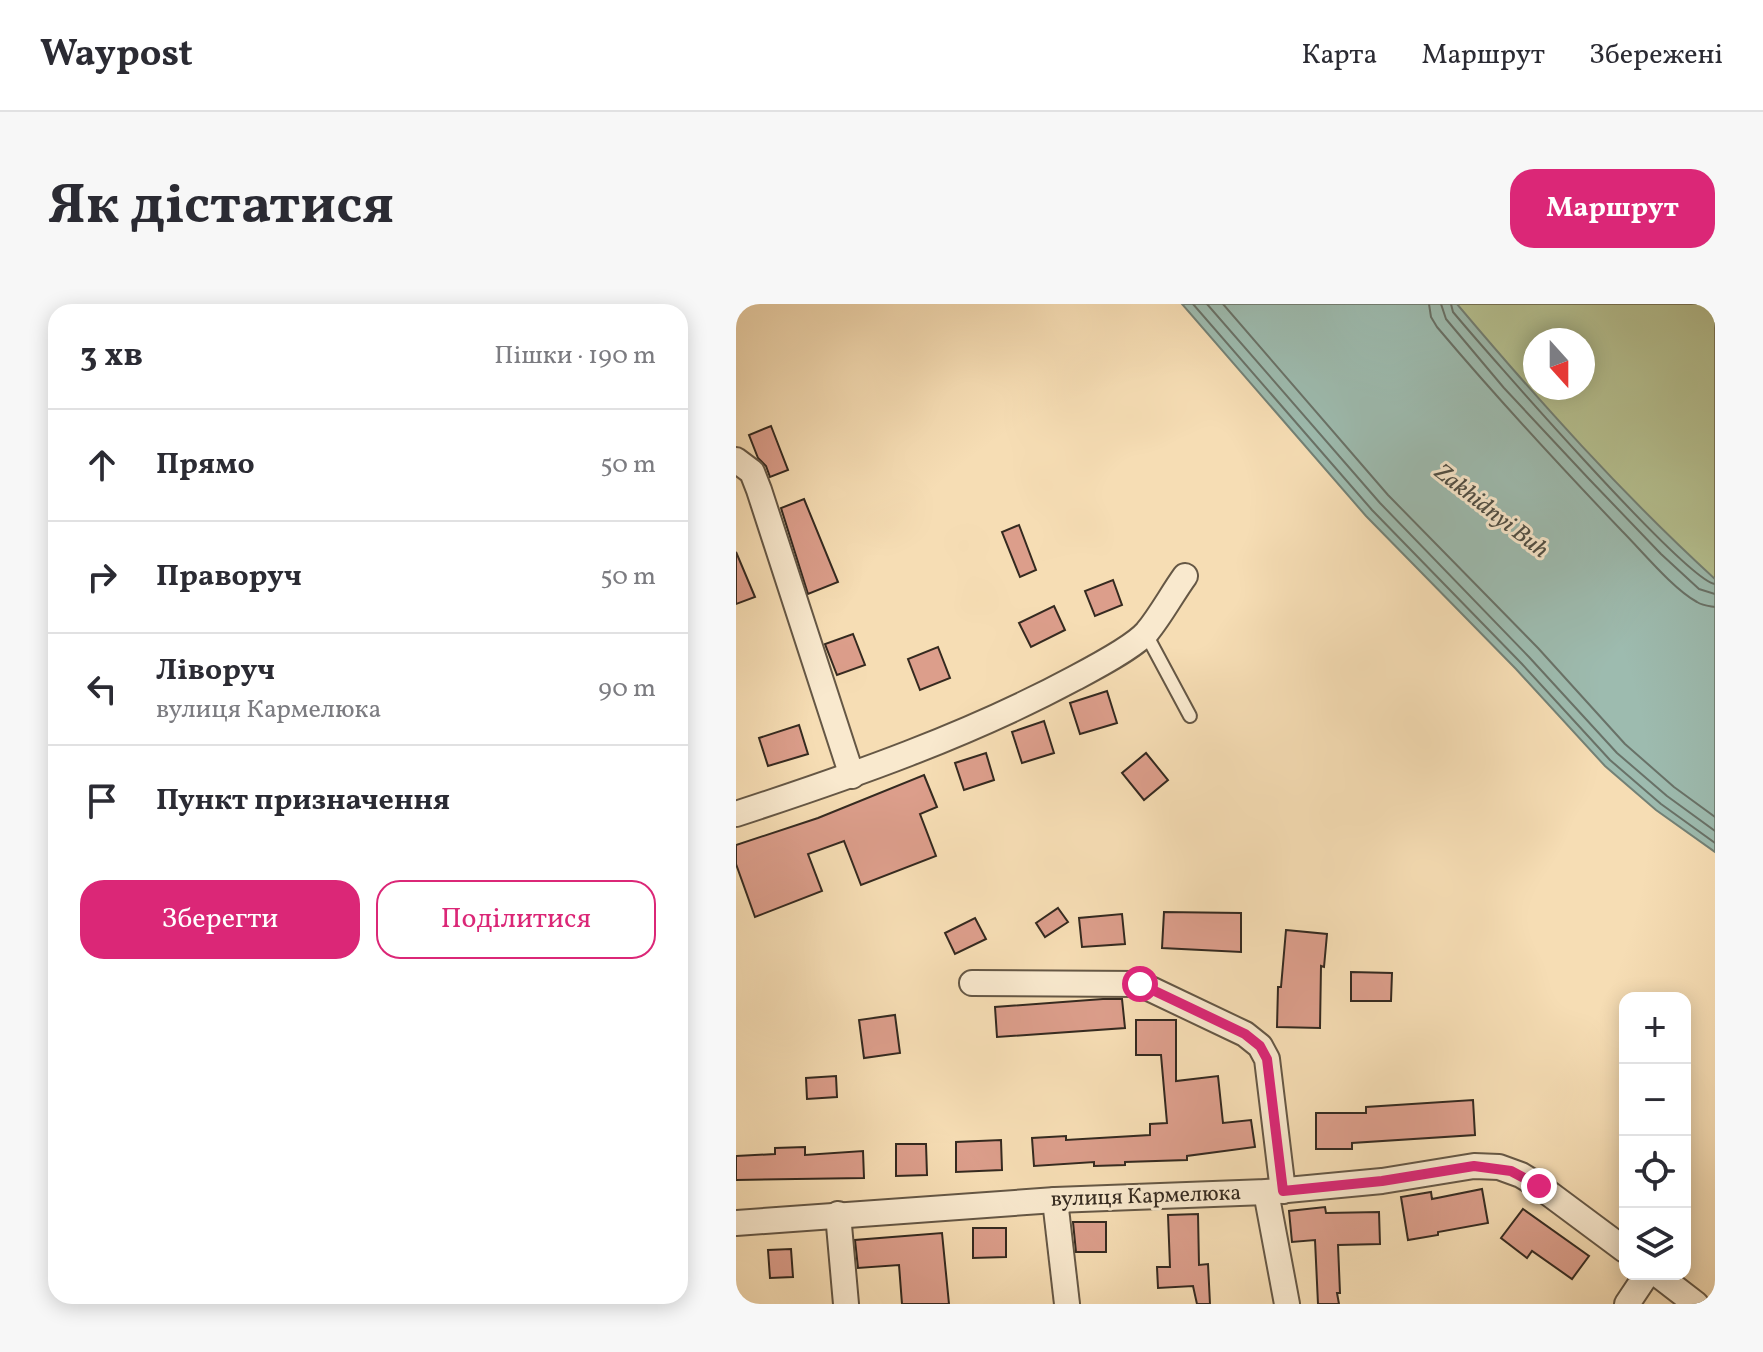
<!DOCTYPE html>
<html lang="uk">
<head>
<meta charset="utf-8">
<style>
	:root { --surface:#fff; --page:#f7f7f7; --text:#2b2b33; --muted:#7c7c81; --line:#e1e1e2; --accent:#db2777 }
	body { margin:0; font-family:Vollkorn,serif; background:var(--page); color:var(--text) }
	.controls { position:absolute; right:24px; bottom:24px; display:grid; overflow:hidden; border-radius:16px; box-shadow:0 4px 20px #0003 }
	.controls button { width:72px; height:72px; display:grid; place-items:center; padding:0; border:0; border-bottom:2px solid var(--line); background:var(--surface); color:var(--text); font:40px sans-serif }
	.compass { position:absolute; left:787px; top:24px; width:72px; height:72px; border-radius:50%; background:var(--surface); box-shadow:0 4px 20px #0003; rotate:159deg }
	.stop { position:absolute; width:24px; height:24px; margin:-18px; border:6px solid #db2777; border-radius:50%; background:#fff }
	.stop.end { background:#db2777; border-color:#fff; box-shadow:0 2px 8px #0008 }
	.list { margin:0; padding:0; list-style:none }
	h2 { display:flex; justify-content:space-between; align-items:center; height:104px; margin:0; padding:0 32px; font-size:34px }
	h2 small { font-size:26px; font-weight:400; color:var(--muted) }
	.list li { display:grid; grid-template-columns:52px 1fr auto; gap:24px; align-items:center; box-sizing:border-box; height:112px; padding:0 32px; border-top:2px solid var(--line) }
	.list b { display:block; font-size:30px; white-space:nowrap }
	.list p { margin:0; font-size:26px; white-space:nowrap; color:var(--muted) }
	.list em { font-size:26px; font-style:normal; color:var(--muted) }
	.actions { display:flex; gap:16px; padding:24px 32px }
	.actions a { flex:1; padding:18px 0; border:2px solid var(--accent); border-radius:24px; text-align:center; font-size:28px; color:var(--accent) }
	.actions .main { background:var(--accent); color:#fff }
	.icon { flex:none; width:44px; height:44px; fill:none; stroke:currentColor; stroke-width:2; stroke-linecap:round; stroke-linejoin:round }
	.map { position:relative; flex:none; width:979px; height:1000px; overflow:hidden; border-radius:24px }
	header { display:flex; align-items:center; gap:48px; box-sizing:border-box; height:112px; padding:0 40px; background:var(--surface); border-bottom:2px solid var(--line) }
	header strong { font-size:38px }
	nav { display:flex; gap:44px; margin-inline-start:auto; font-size:28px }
	.intro { display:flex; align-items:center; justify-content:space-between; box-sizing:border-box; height:192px; padding:0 48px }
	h1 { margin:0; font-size:56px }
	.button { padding:20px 36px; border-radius:24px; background:var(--accent); color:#fff; font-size:28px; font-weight:700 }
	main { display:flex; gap:48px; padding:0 48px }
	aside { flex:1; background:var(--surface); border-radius:24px; box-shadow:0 4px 20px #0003 }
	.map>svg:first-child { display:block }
</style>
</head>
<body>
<header>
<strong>Waypost</strong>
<nav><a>Карта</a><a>Маршрут</a><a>Збережені</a></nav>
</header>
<div class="intro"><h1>Як дістатися</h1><a class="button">Маршрут</a></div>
<main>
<aside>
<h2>3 хв<small>Пішки · 190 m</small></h2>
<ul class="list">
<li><svg class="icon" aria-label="ahead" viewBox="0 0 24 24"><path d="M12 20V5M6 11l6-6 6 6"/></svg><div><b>Прямо</b></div><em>50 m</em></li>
<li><svg class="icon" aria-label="right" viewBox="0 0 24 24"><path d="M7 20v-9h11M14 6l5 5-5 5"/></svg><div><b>Праворуч</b></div><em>50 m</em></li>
<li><svg class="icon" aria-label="left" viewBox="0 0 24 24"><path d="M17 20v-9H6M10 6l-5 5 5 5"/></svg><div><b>Ліворуч</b><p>вулиця Кармелюка</p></div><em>90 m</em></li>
<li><svg class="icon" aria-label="arrive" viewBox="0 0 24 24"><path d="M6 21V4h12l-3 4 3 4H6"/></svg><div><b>Пункт призначення</b></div></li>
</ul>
<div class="actions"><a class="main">Зберегти</a><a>Поділитися</a></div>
</aside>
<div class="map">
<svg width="979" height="1000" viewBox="0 0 979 1000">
	<rect width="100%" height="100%" fill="#f6ddb4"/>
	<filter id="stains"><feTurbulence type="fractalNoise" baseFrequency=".0025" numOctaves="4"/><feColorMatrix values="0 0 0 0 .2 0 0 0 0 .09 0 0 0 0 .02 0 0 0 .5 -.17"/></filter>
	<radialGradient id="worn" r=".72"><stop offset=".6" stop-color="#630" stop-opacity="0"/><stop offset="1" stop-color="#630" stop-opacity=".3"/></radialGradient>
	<path fill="#b6c292" stroke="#767659" stroke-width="2" fill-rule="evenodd" d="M 608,0 L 979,0 L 979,337 ZM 799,36 L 847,36 L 847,84 L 799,84 Z"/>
	<path fill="#9dbbaf" stroke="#738176" stroke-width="2" d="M 446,0 L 721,0 C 802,96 886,190 979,275 L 979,548 L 920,506 L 869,462 L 780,365 L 630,212 Z"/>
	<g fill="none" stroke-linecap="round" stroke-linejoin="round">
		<g stroke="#697268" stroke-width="2">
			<polyline points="457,0 636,206 786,360 874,456 925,500 979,539"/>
			<polyline points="471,0 644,199 793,353 881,449 931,492 979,527"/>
			<polyline points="487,0 652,191 802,344 889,440 938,483 979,513"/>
			<path d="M 693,0 L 695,13 L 701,23 C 760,93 822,160 886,227 C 906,247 937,285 961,298 C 967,302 973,302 979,303"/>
			<polyline points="705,0 710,15 768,84 853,175 925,250 963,285 979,290"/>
			<path d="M 715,0 L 717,8 C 748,45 950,277 979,280"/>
		</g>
	</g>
	<g fill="#dc9e8b" stroke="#352a20" stroke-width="2">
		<polygon points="35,122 52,166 34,173 30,162 22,154 13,131"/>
		<polygon points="68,195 102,278 72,290 45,204"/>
		<polygon points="283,221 300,266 284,273 266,228"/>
		<polygon points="0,248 19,293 0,300"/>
		<polygon points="377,276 386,301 359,312 349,287"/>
		<polygon points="318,302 329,326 295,343 283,319"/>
		<polygon points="117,330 129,361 101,371 89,340"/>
		<polygon points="202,343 214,374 184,386 172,355"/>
		<polygon points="371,387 381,419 344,430 334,399"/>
		<polygon points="308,417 318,449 286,459 276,428"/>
		<polygon points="63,421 72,450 32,462 23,434"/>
		<polygon points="250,449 258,476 228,486 219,459"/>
		<polygon points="410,449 432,476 408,496 386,469"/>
		<polygon points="188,471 201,503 184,510 200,552 125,581 108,537 72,550 86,587 19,613 0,560 0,541 82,514"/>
		<polygon points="322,604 332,618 309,633 300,619"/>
		<polygon points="428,608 505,609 505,648 426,644"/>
		<polygon points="386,610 389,640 346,643 343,614"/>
		<polygon points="239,614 250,635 219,650 209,629"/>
		<polygon points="550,626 591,630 588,663 585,662 584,724 541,723 542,683 545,683"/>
		<polygon points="615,668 656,669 655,697 615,697"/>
		<polygon points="367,695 386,695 389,724 261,733 259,703"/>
		<polygon points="159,711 164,749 128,754 123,716"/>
		<polygon points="400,716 440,716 440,777 482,772 487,819 515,816 519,843 451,852 451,856 389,858 389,861 358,862 358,858 298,862 296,834 330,832 330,836 414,831 414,820 431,819 425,751 400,751"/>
		<polygon points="100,772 101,793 71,795 70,774"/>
		<polygon points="737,796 739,831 616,839 616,845 580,845 580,809 630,809 630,803"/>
		<polygon points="265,836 266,866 220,868 220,838"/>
		<polygon points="160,840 190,840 191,871 160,872"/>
		<polygon points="69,843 69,851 127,847 128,874 0,876 0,852 39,850 39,844"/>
		<polygon points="746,885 752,919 702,928 702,931 672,936 665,893 695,888 696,895"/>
		<polygon points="589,903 590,909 643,908 644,940 602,941 604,989 601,989 603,1000 582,1000 579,936 556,938 553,907"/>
		<polygon points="787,905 853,952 836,975 796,947 791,954 765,934"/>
		<polygon points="462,910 463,961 472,960 474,1000 461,1000 457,982 422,984 421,963 434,963 432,911"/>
		<polygon points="337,918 370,918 370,948 340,948"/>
		<polygon points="237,924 270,924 270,953 237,954"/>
		<polygon points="206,929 213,1000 166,1000 163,961 122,964 119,936"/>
		<polygon points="55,945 57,973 34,974 32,946"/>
	</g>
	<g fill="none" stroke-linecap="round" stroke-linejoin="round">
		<defs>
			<polyline id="service" points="410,330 454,412"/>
			<g id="minor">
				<polyline points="0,156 16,168 23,186 116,472"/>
				<path d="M 0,510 C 116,472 231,432 339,374 C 358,364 398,343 411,328 C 425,311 436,290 449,272"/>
				<polyline points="236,679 404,680 509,730 524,742 531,755 547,887"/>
				<polyline points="530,888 551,1000"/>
				<polyline points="319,896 331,1000"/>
				<polyline points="102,910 110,1000"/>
				<polyline points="0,919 319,896 530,888 646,877 738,862 763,863 785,871 803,882 889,946"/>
				<polyline points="921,970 960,1000"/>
				<polyline points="891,1000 911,970"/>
			</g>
		</defs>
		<use href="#service" stroke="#655745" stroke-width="16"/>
		<use href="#minor" stroke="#655745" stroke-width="28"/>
		<use href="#service" stroke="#f9e9ce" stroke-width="12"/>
		<use href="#minor" stroke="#f9e9ce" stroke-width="24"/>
	</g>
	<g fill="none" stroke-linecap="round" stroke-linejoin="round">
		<polyline stroke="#db2777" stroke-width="10" points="404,680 509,730 524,742 531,755 547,887 646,877 738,862 775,867 803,882"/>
	</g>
	<g text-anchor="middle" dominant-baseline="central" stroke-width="6" stroke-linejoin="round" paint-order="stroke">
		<g font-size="22" fill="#352a20" stroke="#f9e9ce">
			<text transform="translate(410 893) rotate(-2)">вулиця Кармелюка</text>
		</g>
		<g font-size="24" font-style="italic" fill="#4f4e44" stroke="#f9e9ce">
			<text transform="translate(755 208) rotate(38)">Zakhidnyi Buh</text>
		</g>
	</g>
	<rect width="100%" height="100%" filter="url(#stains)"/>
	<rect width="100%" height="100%" fill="url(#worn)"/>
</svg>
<div class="controls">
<button>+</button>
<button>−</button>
<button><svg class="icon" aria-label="locate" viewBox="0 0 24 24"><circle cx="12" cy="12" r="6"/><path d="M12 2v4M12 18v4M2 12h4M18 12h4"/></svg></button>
<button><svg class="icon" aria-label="layers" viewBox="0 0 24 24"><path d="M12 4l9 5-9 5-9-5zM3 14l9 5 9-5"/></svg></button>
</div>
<svg class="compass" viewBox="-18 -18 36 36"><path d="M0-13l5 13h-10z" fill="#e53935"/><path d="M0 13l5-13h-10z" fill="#7c7c81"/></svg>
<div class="stop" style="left:404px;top:680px"></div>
<div class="stop end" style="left:803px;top:882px"></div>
</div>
</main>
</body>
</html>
